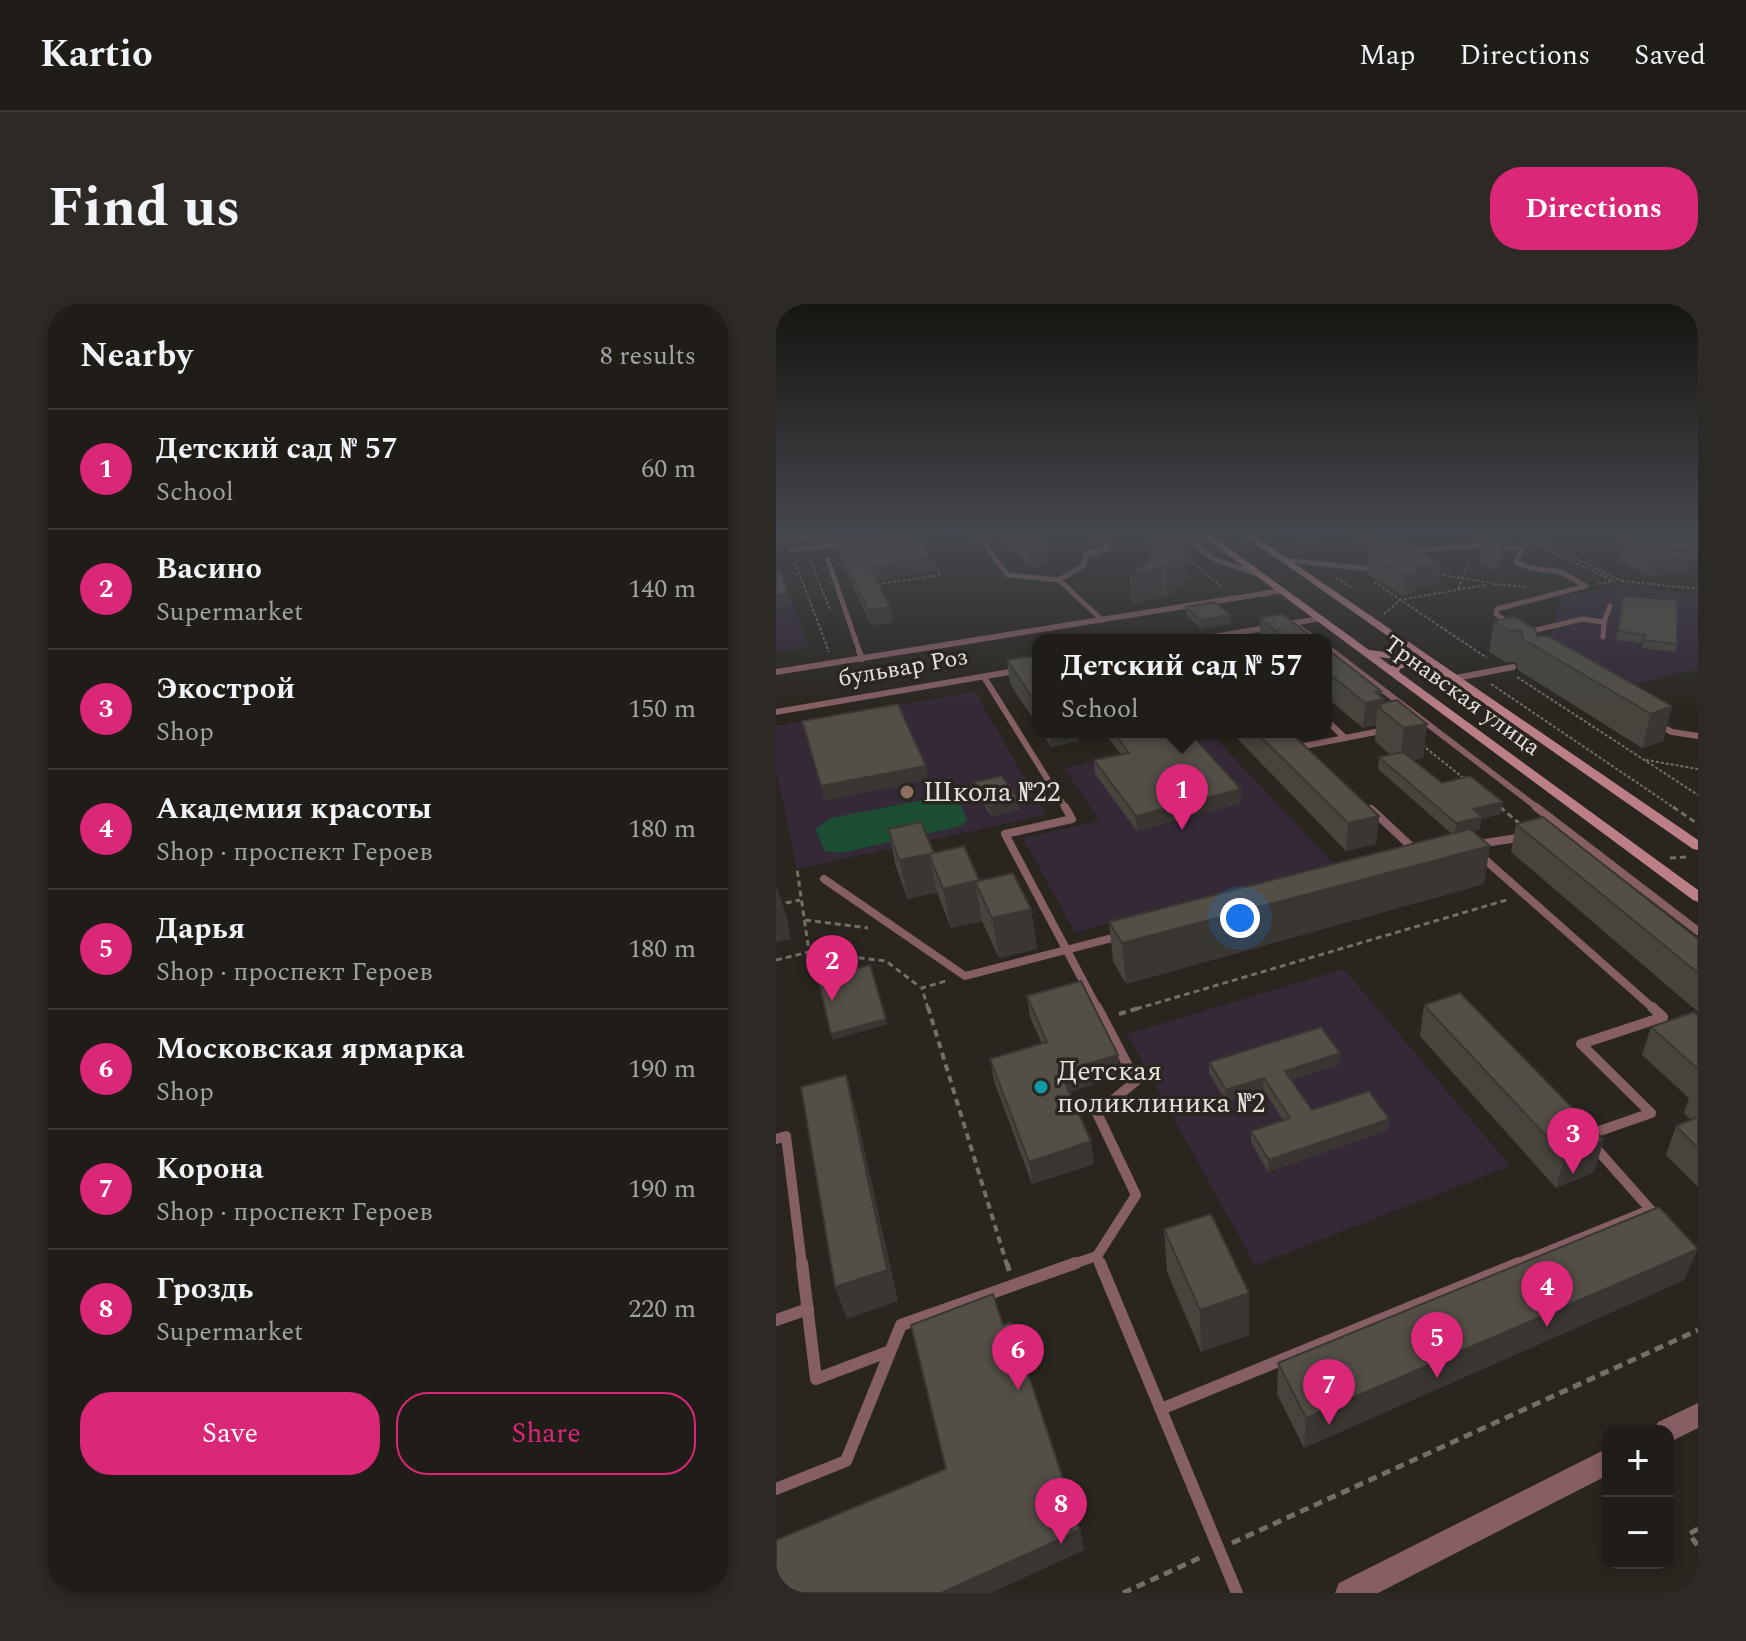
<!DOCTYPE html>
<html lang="en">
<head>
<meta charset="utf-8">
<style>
	:root { --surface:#201c17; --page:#2d2924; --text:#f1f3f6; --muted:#a2a1a1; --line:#3d3a36; --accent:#db2777 }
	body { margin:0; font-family:Spectral,serif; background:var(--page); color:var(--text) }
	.controls { position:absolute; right:24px; bottom:24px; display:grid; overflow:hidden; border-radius:16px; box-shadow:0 4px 12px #0003 }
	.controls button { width:72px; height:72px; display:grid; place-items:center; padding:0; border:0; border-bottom:2px solid var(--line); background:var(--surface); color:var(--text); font:40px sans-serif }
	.you { position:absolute; left:464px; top:614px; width:28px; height:28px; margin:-20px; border:6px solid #fff; border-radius:50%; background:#1a73e8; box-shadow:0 0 0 12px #1a73e833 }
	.badge { display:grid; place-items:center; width:52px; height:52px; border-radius:50%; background:var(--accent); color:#fff; font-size:26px; font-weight:700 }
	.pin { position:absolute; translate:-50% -66px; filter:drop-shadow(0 2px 4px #0008) }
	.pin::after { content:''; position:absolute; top:42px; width:28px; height:24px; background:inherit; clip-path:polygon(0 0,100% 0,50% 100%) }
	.popup { position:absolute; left:256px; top:330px; width:300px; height:104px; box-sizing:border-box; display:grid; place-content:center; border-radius:16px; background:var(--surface); filter:drop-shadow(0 2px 6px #0005); font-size:26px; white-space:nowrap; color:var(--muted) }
	.popup b { font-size:30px; color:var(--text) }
	.popup::after { content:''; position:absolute; left:50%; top:100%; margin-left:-16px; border:16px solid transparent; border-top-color:var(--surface) }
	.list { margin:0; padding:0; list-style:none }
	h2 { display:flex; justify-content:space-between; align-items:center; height:104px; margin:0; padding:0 32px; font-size:34px }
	h2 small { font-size:26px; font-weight:400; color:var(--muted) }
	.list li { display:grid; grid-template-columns:52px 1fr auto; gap:24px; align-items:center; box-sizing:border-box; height:120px; padding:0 32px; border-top:2px solid var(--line) }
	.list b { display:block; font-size:30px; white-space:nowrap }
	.list p { margin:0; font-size:26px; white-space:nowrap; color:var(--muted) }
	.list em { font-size:26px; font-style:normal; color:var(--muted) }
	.actions { display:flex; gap:16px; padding:24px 32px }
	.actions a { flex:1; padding:18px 0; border:2px solid var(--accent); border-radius:32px; text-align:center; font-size:28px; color:var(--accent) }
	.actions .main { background:var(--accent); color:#fff }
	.map { position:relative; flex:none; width:922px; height:1289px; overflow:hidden; border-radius:32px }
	header { display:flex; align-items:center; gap:48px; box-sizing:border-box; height:112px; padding:0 40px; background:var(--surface); border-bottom:2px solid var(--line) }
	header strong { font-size:38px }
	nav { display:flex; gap:44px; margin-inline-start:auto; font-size:28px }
	.intro { display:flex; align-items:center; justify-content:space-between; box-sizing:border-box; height:192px; padding:0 48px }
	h1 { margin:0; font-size:56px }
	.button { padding:20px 36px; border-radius:32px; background:var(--accent); color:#fff; font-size:28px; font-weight:700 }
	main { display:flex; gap:48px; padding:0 48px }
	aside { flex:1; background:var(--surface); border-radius:32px; box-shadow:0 4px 12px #0003 }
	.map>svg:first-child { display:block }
</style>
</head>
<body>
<header>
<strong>Kartio</strong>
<nav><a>Map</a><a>Directions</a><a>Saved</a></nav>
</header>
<div class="intro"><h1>Find us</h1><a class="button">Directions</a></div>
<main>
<aside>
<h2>Nearby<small>8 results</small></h2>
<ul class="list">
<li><span class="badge">1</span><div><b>Детский сад № 57</b><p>School</p></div><em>60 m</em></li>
<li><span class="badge">2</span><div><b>Васино</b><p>Supermarket</p></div><em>140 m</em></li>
<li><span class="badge">3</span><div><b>Экострой</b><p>Shop</p></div><em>150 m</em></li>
<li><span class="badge">4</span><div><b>Академия красоты</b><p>Shop · проспект Героев</p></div><em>180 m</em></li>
<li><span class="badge">5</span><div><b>Дарья</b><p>Shop · проспект Героев</p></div><em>180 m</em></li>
<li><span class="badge">6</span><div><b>Московская ярмарка</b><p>Shop</p></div><em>190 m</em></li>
<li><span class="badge">7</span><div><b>Корона</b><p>Shop · проспект Героев</p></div><em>190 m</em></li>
<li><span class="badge">8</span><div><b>Гроздь</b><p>Supermarket</p></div><em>220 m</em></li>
</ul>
<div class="actions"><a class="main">Save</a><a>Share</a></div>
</aside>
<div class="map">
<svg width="922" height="1289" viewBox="0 0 922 1289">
	<rect width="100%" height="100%" fill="#2a261f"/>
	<g fill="#352938">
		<polygon points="8,270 32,343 0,348 0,271"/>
		<polygon points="845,281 922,290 922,365 856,381 775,334 785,292"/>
		<polygon points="199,388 270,511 21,565 0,466 0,422"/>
		<polygon points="438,433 558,560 299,628 247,534 324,517 288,464"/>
		<polygon points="568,665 734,862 479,961 351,730"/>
	</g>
	<g fill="#1b4e33">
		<path d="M 836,227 L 922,227 L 922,232 C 890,238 866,241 836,227 Z"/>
		<polygon points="168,492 182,495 191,516 185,522 65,549 48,547 40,525 55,514"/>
	</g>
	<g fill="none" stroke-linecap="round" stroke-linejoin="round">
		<g stroke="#726e68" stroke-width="2" stroke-dasharray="3 2" stroke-linecap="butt">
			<polyline points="8,227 11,236"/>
			<polyline points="516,227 552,247"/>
			<polyline points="725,227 753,232 846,277"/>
			<polyline points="0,230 10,228"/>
			<polyline points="754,232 788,227"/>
			<polyline points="0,233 10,232"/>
			<polyline points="756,238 838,277"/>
			<polyline points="409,252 446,283"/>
			<polyline points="34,256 54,305"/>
			<polyline points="19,258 53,348"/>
			<polyline points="661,270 716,279"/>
			<polyline points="560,274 577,285"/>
			<polyline points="846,277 922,285"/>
			<polyline points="598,278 711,354"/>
			<polyline points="102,280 165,271 156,257"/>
			<polyline points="717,280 753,283"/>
			<polyline points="822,280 838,277"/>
			<polyline points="682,285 694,255"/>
			<polyline points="608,310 624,296 709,281"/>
			<polyline points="741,373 922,491"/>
			<polyline points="715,380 900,505"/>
			<polyline points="646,441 690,476"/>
			<polyline points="870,456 922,465"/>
			<polyline points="724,503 727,505"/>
		</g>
		<g stroke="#726e68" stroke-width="3" stroke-dasharray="6 4" stroke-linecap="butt">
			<polyline points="724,503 743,519"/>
			<polyline points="897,503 922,520"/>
			<polyline points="894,554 910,553"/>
			<polyline points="0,601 24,596"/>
			<polyline points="29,616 92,624"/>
			<polyline points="33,648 110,657 144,683"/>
			<polyline points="0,656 33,648 21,565"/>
			<polyline points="152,705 146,684 173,676"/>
			<polyline points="360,705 734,595"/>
		</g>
		<g stroke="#726e68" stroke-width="4" stroke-dasharray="7 5" stroke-linecap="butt">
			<polyline points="152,703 231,961"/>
			<polyline points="343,710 366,703"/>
		</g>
		<g stroke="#726e68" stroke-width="5" stroke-dasharray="9 6" stroke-linecap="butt">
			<polyline points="231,959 233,967"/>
			<polyline points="922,1225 913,1230 922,1242"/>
			<polyline points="456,1239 922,1026"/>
			<polyline points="347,1289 428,1252"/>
		</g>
		<g stroke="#865f64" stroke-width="5">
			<polyline points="198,227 232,271 283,276"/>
			<polyline points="314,227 334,244 310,250 307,262 283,276 326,316"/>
			<polyline points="401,227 439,256 482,270"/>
			<polyline points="583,227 581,230 605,243"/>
			<polyline points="835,227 874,244"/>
			<polyline points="132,231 167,227"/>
			<polyline points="24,233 77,227"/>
			<polyline points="885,244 922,238"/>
			<polyline points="15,246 67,240"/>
			<polyline points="630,247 716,241 745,245 740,258 755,264 785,268 810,282 721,305 720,310 736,321"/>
			<polyline points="52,256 84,349"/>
			<polyline points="508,256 603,266"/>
			<polyline points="828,318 834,302"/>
			<polyline points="517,319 541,336"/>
			<polyline points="752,328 806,315 828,318 827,333"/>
			<polyline points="550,343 558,349"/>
		</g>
		<g stroke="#865f64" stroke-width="6">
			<polyline points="83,347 86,355"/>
			<polyline points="556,347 763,505"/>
			<polyline points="208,373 290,505"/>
			<polyline points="680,374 737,363"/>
			<polyline points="550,416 569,434"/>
			<polyline points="881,420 896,428 922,432"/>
			<polyline points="528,442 610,426"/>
		</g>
		<g stroke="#865f64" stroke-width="8">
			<polyline points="289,503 296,515 229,530 322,705"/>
			<polyline points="760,503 922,627"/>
			<polyline points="595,505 641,548"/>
			<polyline points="702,540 748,533"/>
			<polyline points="705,552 878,705"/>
			<polyline points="48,575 189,672 344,632"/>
		</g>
		<g stroke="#865f64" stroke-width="10">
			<polyline points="321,703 360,777 321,809 360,891 321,952 325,961"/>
			<polyline points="812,831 875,809 805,740 887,713 876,703"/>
			<polyline points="0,835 10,832 26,961"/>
			<polyline points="818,842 881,913"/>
			<polyline points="294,961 321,952"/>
			<polyline points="738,961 874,906"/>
		</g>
		<g stroke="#865f64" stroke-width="12">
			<polyline points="26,959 40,1075 114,1047"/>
			<polyline points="324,959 461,1289"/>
			<polyline points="0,1016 32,1005"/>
			<polyline points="385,1105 743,959"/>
			<polyline points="0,1185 70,1157 125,1021 300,959"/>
		</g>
		<g fill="#865f64" fill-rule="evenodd">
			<polygon points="505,284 508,285 508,289 0,371 0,365"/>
			<polygon points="543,312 546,313 546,317 436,336 413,336 418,333"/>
			<polygon points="262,360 262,366 0,411 0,405"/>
			<polygon points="922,1099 922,1124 892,1139 892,1127 878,1127 882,1118"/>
			<polygon points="832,1144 832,1171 602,1289 559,1289 563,1279"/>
		</g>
		<path fill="#bc7e87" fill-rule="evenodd" d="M 420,227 L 429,227 L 593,346 L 617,349 L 626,346 L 626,342 L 462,227 L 471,227 L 922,536 L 922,546 L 917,545 L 657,364 L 632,362 L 624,365 L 623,368 L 922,586 L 922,598 L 917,596 ZM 636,349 L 647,357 L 631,356 L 615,362 L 603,353 L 618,355 Z"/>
	</g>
	<g fill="#47443d">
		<polygon points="46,227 138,227 158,267 101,276 114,303 117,318 95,321 60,246 57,235 48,236"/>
		<polygon points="219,227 288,227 258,231 273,261 254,264"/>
		<polygon points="396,227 412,274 390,293 387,291 356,301 354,272 376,254 375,230"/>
		<polygon points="709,227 734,227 730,249 721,267 703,258 707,231"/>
		<polygon points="619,235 664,260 662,279 639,283 638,290 627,292 592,271 593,241"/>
		<polygon points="922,236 922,259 917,257 914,268 873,272 843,258 846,243 908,249 910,238"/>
		<polygon points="847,292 901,340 899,348 866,344 867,339 840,336"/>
		<polygon points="410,303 454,311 455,319 425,325 410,311"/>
		<polygon points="484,314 540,336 484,336"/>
		<polygon points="718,317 761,332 896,402 887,437 866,444 742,366 740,358 729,358 713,348"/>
		<polygon points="550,344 605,387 605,392 608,399 651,420 647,454 638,456 666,479 727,498 724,510 705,515 704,525 697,527 708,580 350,680 337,657 333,618 676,530 602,465 603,453 614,451 599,437 600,421 587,424 550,393"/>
		<polygon points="231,356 262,360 262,422 234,380"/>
		<polygon points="266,428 301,428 302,437 275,443"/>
		<polygon points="330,428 413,428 465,485 465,499 361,527 319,470 318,456 345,450 330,431"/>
		<polygon points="455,428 514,428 603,512 600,540 570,547"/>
		<polygon points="198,478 244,506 215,512 200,488"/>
		<polygon points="740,520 922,635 922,708 735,548"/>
		<polygon points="112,525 158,549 203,577 255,605 261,645 223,654 206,617 175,624 161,588 132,595 120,563"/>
		<polygon points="251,692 342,751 344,772 293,788 318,860 256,880 218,777 214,755 266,740 254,713"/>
		<polygon points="648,701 818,868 780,884 644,732"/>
		<polygon points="922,712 922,883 890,851 900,822 915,816 908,809 913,794 866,751 875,723"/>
		<polygon points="564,749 564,760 515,776 536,806 612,826 492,868 475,838 475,827 507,816 487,785 450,797 433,769 433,758"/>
		<polygon points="388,925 473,1031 425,1048 391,968"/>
		<polygon points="908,976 528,1144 501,1090 502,1059"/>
	</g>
	<g fill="#3a3732">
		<polygon points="46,227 124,227 48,236"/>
		<polygon points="246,227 288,227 247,232"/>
		<polygon points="732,227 734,227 730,249 721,267 726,240"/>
		<polygon points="271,244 273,261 254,264 252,247"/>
		<polygon points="411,246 412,274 390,293 389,265"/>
		<polygon points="155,253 158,267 101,276 95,265 98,262"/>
		<polygon points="918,253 914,268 873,272 876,257"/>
		<polygon points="664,260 662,279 639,283 638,290 627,292 628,272 640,264"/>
		<polygon points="386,262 387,291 356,301 354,272"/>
		<polygon points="12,290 15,301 0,304 0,291"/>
		<polygon points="114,303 117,318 95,321 92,306"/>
		<polygon points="454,311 455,319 425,325 425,316"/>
		<polygon points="605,387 604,396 608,395 607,407 605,402 602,400 600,421 587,424 589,399 599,388"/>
		<polygon points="896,402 887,437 866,444 875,410"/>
		<polygon points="651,420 647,454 624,459 628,424"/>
		<polygon points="274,428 301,428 302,437 275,443"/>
		<polygon points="150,462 153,476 48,497 45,482"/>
		<polygon points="465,485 465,499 361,527 360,512"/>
		<polygon points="242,496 244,506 215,512 213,503"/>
		<polygon points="727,498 724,510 705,515 704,525 679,532 680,519 697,505"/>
		<polygon points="603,512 600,540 570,547 572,519"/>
		<polygon points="714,542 708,580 350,680 346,639"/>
		<polygon points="153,550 161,588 132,595 123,556"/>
		<polygon points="199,578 206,617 175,624 167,585"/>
		<polygon points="0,581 11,614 15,635 0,638"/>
		<polygon points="255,605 261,645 223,654 216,614"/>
		<polygon points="110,715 112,720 57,736 55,730"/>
		<polygon points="564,749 564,760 509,778 509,767"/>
		<polygon points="342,751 344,772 288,790 284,768"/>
		<polygon points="70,771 79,803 122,997 71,1015 59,983"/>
		<polygon points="488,774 487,785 450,797 450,786"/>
		<polygon points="613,815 612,826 492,868 493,856"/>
		<polygon points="828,836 818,868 780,884 789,852"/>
		<polygon points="315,837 318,860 256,880 253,858"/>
		<polygon points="922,945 908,976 528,1144 530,1114"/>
		<polygon points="473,989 473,1031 425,1048 424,1006"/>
		<polygon points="304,1226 308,1246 215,1289 165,1289"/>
	</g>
	<g fill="#534f47" stroke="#3a3732" stroke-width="2">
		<polygon points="103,227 138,227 155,253 98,262 95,265 114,303 92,306 57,232"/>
		<polygon points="232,227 254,227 271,244 252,247"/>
		<polygon points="396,227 411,239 411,246 389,265 386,262 354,272 391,242 375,230"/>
		<polygon points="709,227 732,227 726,240 707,231"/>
		<polygon points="599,233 619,235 664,260 640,264 640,270 628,272 593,252 632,255 634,250 630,245 593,241"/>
		<polygon points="922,236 922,243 910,238"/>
		<polygon points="881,238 918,253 876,257 846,243"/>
		<polygon points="4,266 12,290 0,291 0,267"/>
		<polygon points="847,292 901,296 901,340 868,336 869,331 842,327"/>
		<polygon points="439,298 454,311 425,316 410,303"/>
		<polygon points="506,310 540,336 511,336 484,314"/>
		<polygon points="739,313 759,325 761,332 772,332 896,402 875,410 747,335 745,326 734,327 718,317"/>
		<polygon points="550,344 605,387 599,388 608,395 589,399 550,367"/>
		<polygon points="256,352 262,360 262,402 231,356"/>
		<polygon points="621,396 651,420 628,424 602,403 605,402 602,400"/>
		<polygon points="122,400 150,462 45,482 26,417"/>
		<polygon points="337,428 413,428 465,485 360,512 318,456 353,449"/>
		<polygon points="480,428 514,428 603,512 572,519"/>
		<polygon points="627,448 666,479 694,472 727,498 697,505 706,513 680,519 603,453"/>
		<polygon points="226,472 242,496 213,503 198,478"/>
		<polygon points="767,513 922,635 922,669 740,520"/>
		<polygon points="145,518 158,549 123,556 112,525"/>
		<polygon points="694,525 714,542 346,639 333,618"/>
		<polygon points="188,542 203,576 167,585 153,550"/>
		<polygon points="237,569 255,605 216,614 199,578"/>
		<polygon points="94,661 110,715 55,730 42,675"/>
		<polygon points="305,677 342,751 284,768 315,837 253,858 214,755 271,738 251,692"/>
		<polygon points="684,689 828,836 789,852 648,701"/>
		<polygon points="918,708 922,712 922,765 875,723"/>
		<polygon points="545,723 564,749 509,767 536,806 593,787 613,815 493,856 475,827 514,814 488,774 450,786 433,758"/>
		<polygon points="70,771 111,966 59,983 25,783"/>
		<polygon points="922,813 922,844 900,822"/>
		<polygon points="883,903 922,945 530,1114 502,1059"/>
		<polygon points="435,910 473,989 424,1006 388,925"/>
		<polygon points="217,990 227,1021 235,1018 304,1226 165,1289 0,1289 0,1236 170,1165 135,1021"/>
	</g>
	<linearGradient id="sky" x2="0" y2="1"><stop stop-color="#171511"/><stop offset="0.56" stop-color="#44474d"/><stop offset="1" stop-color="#44474d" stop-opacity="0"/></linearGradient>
	<rect width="922" height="407" fill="url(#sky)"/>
	<circle fill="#8d6e63" stroke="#2a261f" stroke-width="3" cx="131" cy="488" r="8"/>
	<circle fill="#0f9aa8" stroke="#2a261f" stroke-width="3" cx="265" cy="783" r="8"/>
	<g text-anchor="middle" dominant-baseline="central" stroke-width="7" stroke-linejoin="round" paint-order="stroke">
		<g font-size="24" fill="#e4e1dd" stroke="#2a261f">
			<text transform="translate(127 364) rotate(-10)">бульвар Роз</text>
			<text transform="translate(686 392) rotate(36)">Трнавская улица</text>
		</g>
		<g font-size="28" fill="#e4e1dd" stroke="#2a261f" text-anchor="start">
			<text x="147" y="488">Школа №22</text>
			<text x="281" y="767">Детская<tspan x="281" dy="32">поликлиника №2</tspan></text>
		</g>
	</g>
</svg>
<div class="controls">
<button>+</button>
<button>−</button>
</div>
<div class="you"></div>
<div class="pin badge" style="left:406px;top:526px">1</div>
<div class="popup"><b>Детский сад № 57</b>School</div>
<div class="pin badge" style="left:56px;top:697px">2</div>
<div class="pin badge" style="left:797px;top:870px">3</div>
<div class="pin badge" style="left:771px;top:1023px">4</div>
<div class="pin badge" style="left:661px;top:1074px">5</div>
<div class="pin badge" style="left:242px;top:1086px">6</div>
<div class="pin badge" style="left:553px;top:1121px">7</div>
<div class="pin badge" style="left:285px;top:1240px">8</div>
</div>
</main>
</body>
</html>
